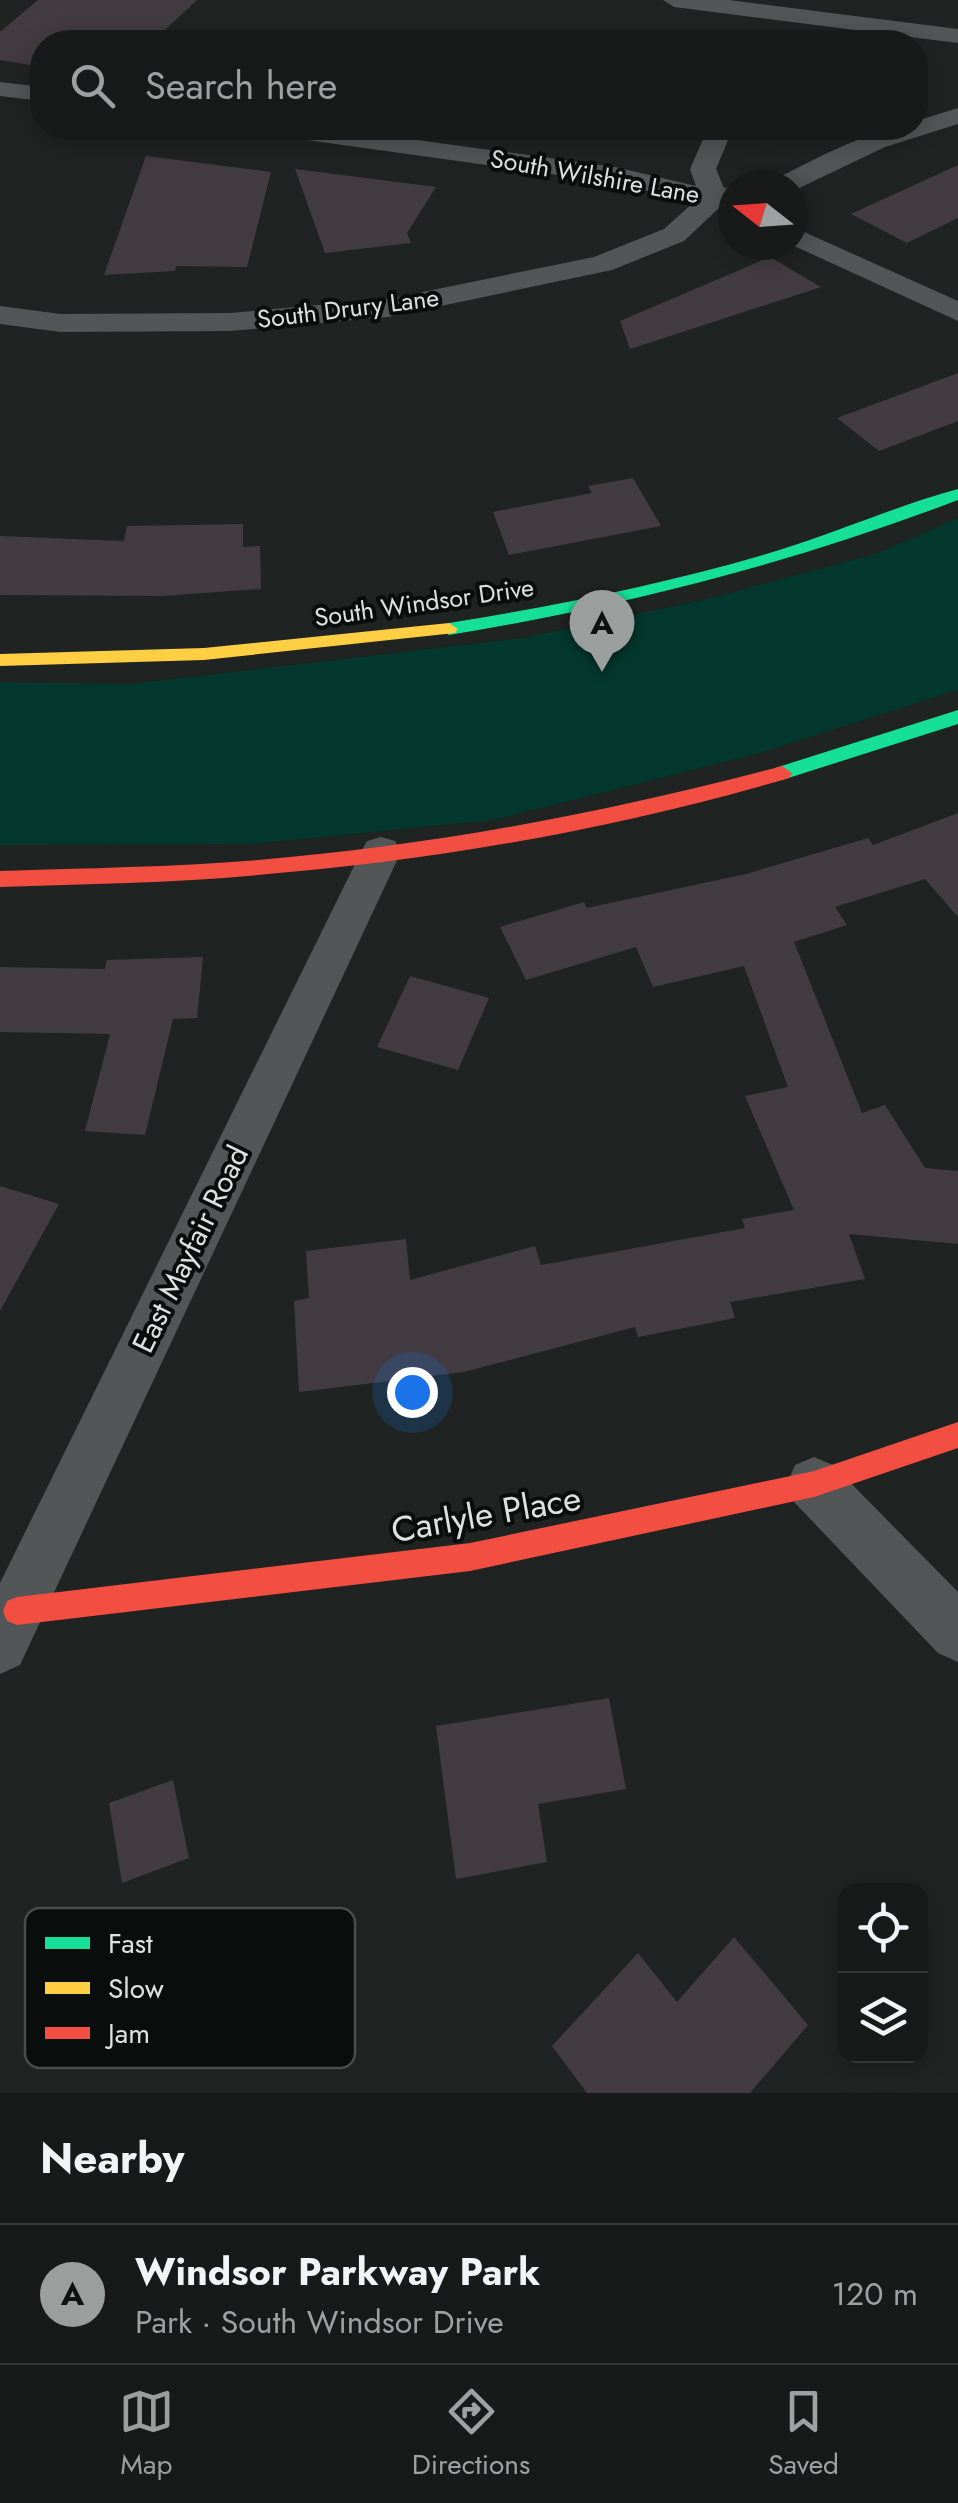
<!DOCTYPE html>
<html lang="en">
<head>
<meta charset="utf-8">
<style>
	:root { --surface:#171a19; --page:#242726; --text:#f1f3f6; --muted:#9ea1a2; --line:#363838; --accent:#9a9f9e }
	body { margin:0; font-family:Jost,sans-serif; background:var(--page); color:var(--text) }
	.controls { position:absolute; right:30px; bottom:30px; display:grid; overflow:hidden; border-radius:20px; box-shadow:0 5px 25px #0003 }
	.controls button { width:90px; height:90px; display:grid; place-items:center; padding:0; border:0; border-bottom:2px solid var(--line); background:var(--surface); color:var(--text); font:50px sans-serif }
	.compass { position:absolute; left:718px; top:170px; width:90px; height:90px; border-radius:50%; background:var(--surface); box-shadow:0 5px 25px #0003; rotate:287deg }
	.you { position:absolute; left:412px; top:1392px; width:35px; height:35px; margin:-25px; border:8px solid #fff; border-radius:50%; background:#1a73e8; box-shadow:0 0 0 15px #1a73e833 }
	.badge { display:grid; place-items:center; width:65px; height:65px; border-radius:50%; background:var(--accent); color:#111; font-size:32px; font-weight:700 }
	.pin { position:absolute; translate:-50% -82px; filter:drop-shadow(0 2px 5px #0008) }
	.pin::after { content:''; position:absolute; top:52px; width:35px; height:30px; background:inherit; clip-path:polygon(0 0,100% 0,50% 100%) }
	.list { margin:0; padding:0; list-style:none }
	h2 { display:flex; justify-content:space-between; align-items:center; height:130px; margin:0; padding:0 40px; font-size:42px }
	h2 small { font-size:32px; font-weight:400; color:var(--muted) }
	.list li { display:grid; grid-template-columns:65px 1fr auto; gap:30px; align-items:center; box-sizing:border-box; height:140px; padding:0 40px; border-top:2px solid var(--line) }
	.list b { display:block; font-size:38px; white-space:nowrap }
	.list p { margin:0; font-size:32px; white-space:nowrap; color:var(--muted) }
	.list em { font-size:32px; font-style:normal; color:var(--muted) }
	.icon { flex:none; width:55px; height:55px; fill:none; stroke:currentColor; stroke-width:2; stroke-linecap:round; stroke-linejoin:round }
	.map { position:relative; flex:none; width:958px; height:2093px; overflow:hidden }
	.search { position:absolute; background:var(--surface); box-shadow:0 5px 25px #0003; left:30px; right:30px; top:30px; height:110px; display:flex; align-items:center; gap:25px; box-sizing:border-box; padding:0 35px; border-radius:40px; color:var(--muted); font-size:38px }
	.sheet { height:270px; background:var(--surface) }
	nav { display:flex; justify-content:space-around; align-items:center; box-sizing:border-box; height:140px; border-top:2px solid var(--line); background:var(--surface); font-size:28px; color:var(--muted) }
	nav a { display:grid; justify-items:center; gap:5px }
	nav .on { color:var(--accent) }
	.map>svg:first-child { display:block }
</style>
</head>
<body>
<div class="map">
<svg width="958" height="2093" viewBox="0 0 958 2093">
	<rect width="100%" height="100%" fill="#1f2321"/>
	<polygon fill="#04372d" points="958,518 958,690 760,753 493,820 251,844 0,845 0,682 131,684 522,638 699,601 875,554"/>
	<g fill="#423c42">
		<polygon points="38,0 197,0 152,42 42,42 42,67 0,60 0,32"/>
		<polygon points="146,156 271,172 247,267 176,266 175,271 104,275"/>
		<polygon points="958,165 958,218 907,243 851,214"/>
		<polygon points="295,169 436,187 407,233 411,243 325,253"/>
		<polygon points="770,257 821,287 630,349 620,321"/>
		<polygon points="958,373 958,421 879,451 837,418"/>
		<polygon points="633,478 661,526 509,555 493,512 592,493 588,486"/>
		<polygon points="243,524 243,547 260,546 261,589 162,596 0,595 0,536 124,541 127,526"/>
		<polygon points="958,813 958,917 925,879 835,907 847,925 794,942 862,1113 885,1105 925,1168 958,1171 958,1244 849,1234 865,1279 730,1302 735,1318 638,1337 635,1327 464,1372 299,1392 294,1301 309,1298 306,1251 406,1239 410,1280 535,1246 541,1265 745,1228 742,1219 794,1210 745,1096 788,1087 744,966 653,987 636,947 526,980 500,927 584,902 587,908 746,874 868,838 873,845"/>
		<polygon points="203,957 197,1018 173,1019 145,1135 85,1131 110,1034 0,1032 0,967 105,969 107,960"/>
		<polygon points="410,976 489,998 458,1070 377,1047"/>
		<polygon points="0,1186 59,1204 0,1311"/>
		<polygon points="609,1698 626,1789 538,1804 547,1862 456,1879 436,1726"/>
		<polygon points="173,1780 189,1858 122,1883 109,1803"/>
		<polygon points="734,1937 808,2025 750,2093 587,2093 552,2046 638,1953 677,2002"/>
	</g>
	<g fill="none" stroke-linecap="round" stroke-linejoin="round">
		<g fill="#535656" fill-rule="evenodd">
			<polygon points="663,0 729,0 958,29 958,43 674,7"/>
			<polygon points="0,82 42,87 42,101 0,96"/>
			<path d="M 958,108 L 958,124 L 885,147 L 793,191 L 793,185 L 771,185 L 775,179 C 818,159 866,128 916,128 L 916,121 Z"/>
			<polygon points="266,128 330,128 615,167 696,186 690,169 708,128 733,128 716,169 724,188 733,187 733,214 718,209 684,241 612,270 388,317 230,331 61,332 0,324 0,306 61,314 230,313 388,299 594,257 664,229 694,202 615,183 278,136 269,133"/>
			<polygon points="793,227 958,301 958,321 792,245"/>
			<polygon points="381,837 395,841 401,852 20,1665 0,1674 0,1583 361,852 367,841"/>
			<polygon points="814,1457 833,1465 958,1592 958,1662 938,1653 795,1503 787,1484 795,1465"/>
		</g>
		<g fill="#16e098" fill-rule="evenodd">
			<path d="M 958,489 L 958,500 C 793,563 624,606 449,635 L 440,629 L 449,623 C 555,606 660,585 763,555 C 829,536 892,507 958,489 Z"/>
			<polygon points="958,710 958,724 782,780 772,773 775,768"/>
		</g>
		<polygon fill="#ffcf43" fill-rule="evenodd" points="449,623 458,629 455,633 204,660 0,666 0,654 204,648"/>
		<g fill="#f24e42" fill-rule="evenodd">
			<path d="M 782,766 L 792,773 L 789,778 C 617,829 437,860 258,875 C 173,883 86,884 0,887 L 0,871 C 86,868 173,867 258,860 C 436,845 610,812 782,766 Z"/>
			<polygon points="958,1422 958,1448 814,1497 470,1571 17,1625 7,1621 3,1611 7,1601 17,1597 470,1543 814,1471"/>
		</g>
	</g>
	<g text-anchor="middle" dominant-baseline="central" stroke-width="8" stroke-linejoin="round" paint-order="stroke">
		<g font-size="25" fill="#dde2e1" stroke="#090d0c">
			<text transform="translate(595 176) rotate(10)">South Wilshire Lane</text>
			<text transform="translate(348 308) rotate(-7)">South Drury Lane</text>
			<text transform="translate(424 602) rotate(-8)">South Windsor Drive</text>
		</g>
		<g font-size="30" fill="#dde2e1" stroke="#090d0c">
			<text transform="translate(190 1249) rotate(-64)">East Mayfair Road</text>
		</g>
		<g font-size="35" fill="#dde2e1" stroke="#090d0c">
			<text transform="translate(486 1514) rotate(-10)">Carlyle Place</text>
		</g>
	</g>
	<rect x="25" y="1908" width="330" height="160" rx="15" fill="#090d0c" stroke="#494d4c" stroke-width="2.5"/>
	<rect x="45" y="1937" width="45" height="12" fill="#16e098"/>
	<rect x="45" y="1982" width="45" height="12" fill="#ffcf43"/>
	<rect x="45" y="2027" width="45" height="12" fill="#f24e42"/>
	<g font-size="28" fill="#dde2e1">
		<text x="108" y="1953">Fast</text>
		<text x="108" y="1998">Slow</text>
		<text x="108" y="2043">Jam</text>
	</g>
</svg>
<div class="controls">
<button><svg class="icon" aria-label="locate" viewBox="0 0 24 24"><circle cx="12" cy="12" r="6"/><path d="M12 2v4M12 18v4M2 12h4M18 12h4"/></svg></button>
<button><svg class="icon" aria-label="layers" viewBox="0 0 24 24"><path d="M12 4l9 5-9 5-9-5zM3 14l9 5 9-5"/></svg></button>
</div>
<svg class="compass" viewBox="-18 -18 36 36"><path d="M0-13l5 13h-10z" fill="#e53935"/><path d="M0 13l5-13h-10z" fill="#9ea1a2"/></svg>
<div class="you"></div>
<div class="pin badge" style="left:602px;top:672px">A</div>
<div class="search"><svg class="icon" aria-label="search" viewBox="0 0 24 24"><circle cx="10" cy="10" r="6"/><path d="M15 15l6 6"/></svg>Search here</div>
</div>
<section class="sheet">
<h2>Nearby<small></small></h2>
<ul class="list">
<li><span class="badge">A</span><div><b>Windsor Parkway Park</b><p>Park · South Windsor Drive</p></div><em>120 m</em></li>
</ul>
</section>
<nav>
<a class="on"><svg class="icon" aria-label="map" viewBox="0 0 24 24"><path d="M3 6l6-2 6 2 6-2v14l-6 2-6-2-6 2zM9 4v14M15 6v14"/></svg>Map</a>
<a><svg class="icon" aria-label="directions" viewBox="0 0 24 24"><path d="M12 3l9 9-9 9-9-9zM9 14v-3h6M13 9l2 2-2 2"/></svg>Directions</a>
<a><svg class="icon" aria-label="saved" viewBox="0 0 24 24"><path d="M7 4h10v16l-5-4-5 4z"/></svg>Saved</a>
</nav>
</body>
</html>
